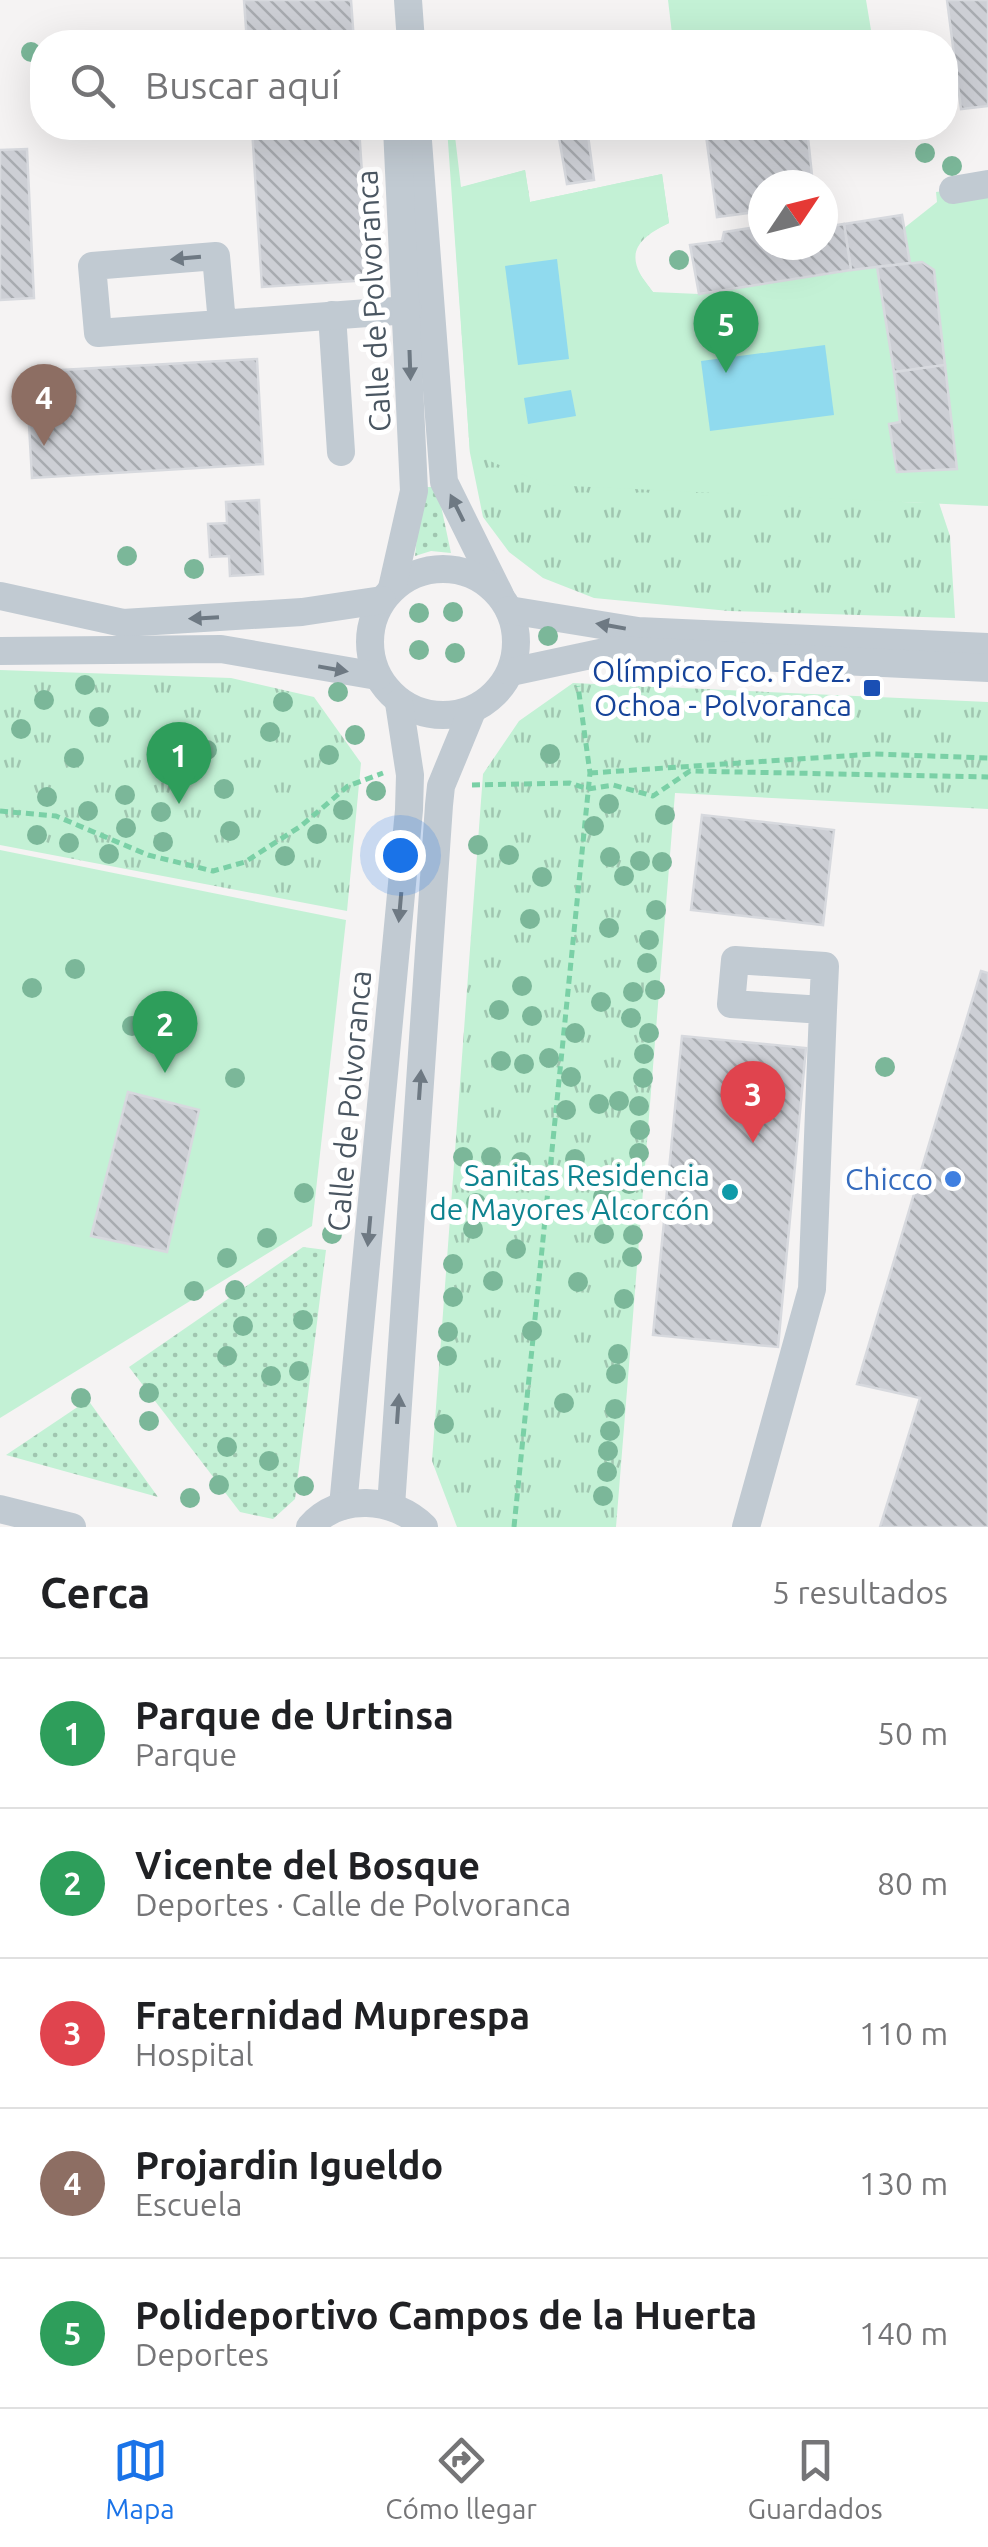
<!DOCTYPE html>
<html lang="es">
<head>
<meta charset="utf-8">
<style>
	:root { --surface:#fff; --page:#f2f2f2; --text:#202124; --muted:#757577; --line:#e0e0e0; --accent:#1a73e8 }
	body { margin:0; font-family:Ubuntu,sans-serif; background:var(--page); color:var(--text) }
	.compass { position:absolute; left:748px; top:170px; width:90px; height:90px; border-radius:50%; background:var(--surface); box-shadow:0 10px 40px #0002; rotate:55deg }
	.you { position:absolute; left:400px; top:855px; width:35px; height:35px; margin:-25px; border:8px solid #fff; border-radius:50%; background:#1a73e8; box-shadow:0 0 0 15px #1a73e833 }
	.badge { display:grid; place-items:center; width:65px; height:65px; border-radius:50%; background:var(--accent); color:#fff; font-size:32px; font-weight:700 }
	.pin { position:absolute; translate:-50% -82px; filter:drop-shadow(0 2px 5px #0008) }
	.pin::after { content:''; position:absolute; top:52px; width:35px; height:30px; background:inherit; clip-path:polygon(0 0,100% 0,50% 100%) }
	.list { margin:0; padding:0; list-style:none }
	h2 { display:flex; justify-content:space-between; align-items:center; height:130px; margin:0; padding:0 40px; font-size:42px }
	h2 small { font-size:32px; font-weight:400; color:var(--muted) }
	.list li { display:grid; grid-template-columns:65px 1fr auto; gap:30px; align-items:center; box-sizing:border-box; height:150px; padding:0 40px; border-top:2px solid var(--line) }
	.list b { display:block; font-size:38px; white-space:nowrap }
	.list p { margin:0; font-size:32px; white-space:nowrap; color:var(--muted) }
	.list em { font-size:32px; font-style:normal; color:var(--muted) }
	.icon { flex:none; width:55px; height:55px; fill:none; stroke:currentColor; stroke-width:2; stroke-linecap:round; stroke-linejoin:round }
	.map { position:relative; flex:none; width:988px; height:1527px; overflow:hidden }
	.search { position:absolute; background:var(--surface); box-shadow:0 10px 40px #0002; left:30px; right:30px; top:30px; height:110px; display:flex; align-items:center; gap:25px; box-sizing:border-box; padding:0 35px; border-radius:40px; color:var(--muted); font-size:38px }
	.sheet { height:880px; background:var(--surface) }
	nav { display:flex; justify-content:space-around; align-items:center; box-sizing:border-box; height:140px; border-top:2px solid var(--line); background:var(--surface); font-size:28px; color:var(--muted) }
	nav a { display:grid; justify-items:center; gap:5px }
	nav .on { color:var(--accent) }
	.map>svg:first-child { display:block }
</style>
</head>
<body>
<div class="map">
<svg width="988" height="1527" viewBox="0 0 988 1527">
	<defs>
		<pattern id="grass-dots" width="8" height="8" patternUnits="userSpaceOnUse" patternTransform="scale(2.5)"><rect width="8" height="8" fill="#c3f1d5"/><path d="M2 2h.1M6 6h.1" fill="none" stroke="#a0c6b0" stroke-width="1.8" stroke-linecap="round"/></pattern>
		<pattern id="park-tufts" width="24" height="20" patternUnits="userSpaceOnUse" patternTransform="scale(2.5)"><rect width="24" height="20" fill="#c3f1d5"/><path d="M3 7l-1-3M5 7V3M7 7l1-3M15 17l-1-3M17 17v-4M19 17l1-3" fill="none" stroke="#a0c6b0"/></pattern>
		<pattern id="building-back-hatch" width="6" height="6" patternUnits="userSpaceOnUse" patternTransform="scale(2.5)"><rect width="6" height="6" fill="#cdcfd5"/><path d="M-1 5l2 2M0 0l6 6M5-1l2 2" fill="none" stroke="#a8abb0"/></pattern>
	</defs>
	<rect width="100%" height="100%" fill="#f5f3f3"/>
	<g fill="url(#grass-dots)">
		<polygon points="422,487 437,487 451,553 431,551 415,556"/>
		<polygon points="303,1247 326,1250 295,1499 273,1519 240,1512 129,1367"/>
		<polygon points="88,1400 158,1497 6,1455"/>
	</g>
	<g fill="url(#park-tufts)">
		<path d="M 525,170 L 530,202 L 662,174 L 669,223 C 632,241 624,258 653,292 L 903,502 L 939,503 L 950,536 L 955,618 L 729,611 L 594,598 L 543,578 L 509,552 L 483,517 L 470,453 L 452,190 Z"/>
		<polygon points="0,670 231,678 314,697 361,763 347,911 0,845"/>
		<polygon points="573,683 988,702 988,809 675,793 616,1527 457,1527 432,1461 483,774 519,721"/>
	</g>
	<g fill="#c3f1d5">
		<polygon points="668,0 866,0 873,42 673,42"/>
		<polygon points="447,128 454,128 461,187 525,170 530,202 662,174 669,223 645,235 627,257 653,292 699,294 851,270 937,202 936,192 988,185 988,506 549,485 470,453"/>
		<polygon points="0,850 346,920 312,1226 0,1418"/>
	</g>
	<g fill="#90daee">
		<polygon points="557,259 569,359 518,365 505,266"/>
		<polygon points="825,345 834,415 710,431 701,361"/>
		<polygon points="571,390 576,416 528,424 524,398"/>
	</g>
	<g fill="url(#building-back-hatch)" stroke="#d7d9de" stroke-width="2.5">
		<polygon points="244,0 351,0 354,42 247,42"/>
		<polygon points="947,0 988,0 988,106 961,109"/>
		<polygon points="252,128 359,128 369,280 262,287"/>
		<polygon points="587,128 594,180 567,184 558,132"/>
		<polygon points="705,128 807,128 813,185 763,185 763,211 717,217"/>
		<polygon points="27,149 34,298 0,300 0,150"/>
		<polygon points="902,215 910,263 851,270 844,224"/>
		<polygon points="844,224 851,270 699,294 690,245 722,241 724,232 763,226 763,245 823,245 823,227"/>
		<polygon points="922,262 934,270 945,365 894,372 877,267"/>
		<polygon points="257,359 263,464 32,478 26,372"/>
		<polygon points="945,365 957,469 897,472 889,424 900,422 894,372"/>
		<polygon points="259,500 263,574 230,576 229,556 210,557 208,524 227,523 226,502"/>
		<polygon points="702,815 834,830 823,925 691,910"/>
		<polygon points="981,971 988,973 988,1527 880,1527 920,1398 857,1384"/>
		<polygon points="682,1036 806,1048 778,1347 653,1335"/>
		<polygon points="128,1092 199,1110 167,1252 91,1236"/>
	</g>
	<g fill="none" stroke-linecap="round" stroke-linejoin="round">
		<g stroke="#7ad0a6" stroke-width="5" stroke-dasharray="8 5" stroke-linecap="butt">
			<polyline points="590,773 874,754 988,758"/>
			<polyline points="472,785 570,783 588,789 613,785 653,796 690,771 988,777"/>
			<polyline points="0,811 56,816 148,855 213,871 245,862 301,826 348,786 383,773"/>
			<polyline points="514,1527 590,773 578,686"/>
		</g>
		<g stroke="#c1cad2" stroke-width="28">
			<polyline points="408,0 411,42"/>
			<polyline points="417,128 444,482 500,595"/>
			<polyline points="953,190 988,184"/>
			<polyline points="332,315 341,452"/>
			<polyline points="222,323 216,256 92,266 98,333 408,310"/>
			<circle cx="443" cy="642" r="73"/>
			<polyline points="392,588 414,491 397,128"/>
			<polyline points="0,596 123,623 302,612 382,600"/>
			<polyline points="509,610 638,631 988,647"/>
			<polyline points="0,651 221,649 377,676"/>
			<polyline points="511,672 614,650 988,668"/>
			<polyline points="343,1506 409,810 410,775 399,703"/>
			<polyline points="391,1506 439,805 441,786 472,711"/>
			<polyline points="0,1509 72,1527"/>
			<path d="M 310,1527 C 339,1493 394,1497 424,1527"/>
			<polyline points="746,1527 812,1289 823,1010 825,966 735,960 731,1004 823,1010"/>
		</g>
	</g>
	<g fill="#7bb799">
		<circle cx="31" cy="52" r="10"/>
		<circle cx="925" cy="153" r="10"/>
		<circle cx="952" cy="166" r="10"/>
		<circle cx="679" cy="260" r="10"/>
		<circle cx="127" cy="556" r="10"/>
		<circle cx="194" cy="569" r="10"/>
		<circle cx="453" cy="612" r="10"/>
		<circle cx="419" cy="613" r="10"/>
		<circle cx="548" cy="636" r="10"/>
		<circle cx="419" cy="650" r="10"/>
		<circle cx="455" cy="653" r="10"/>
		<circle cx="85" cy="685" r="10"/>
		<circle cx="338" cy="692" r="10"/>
		<circle cx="44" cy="700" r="10"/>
		<circle cx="283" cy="702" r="10"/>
		<circle cx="99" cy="717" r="10"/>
		<circle cx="21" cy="729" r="10"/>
		<circle cx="270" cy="732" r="10"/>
		<circle cx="355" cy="735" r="10"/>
		<circle cx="171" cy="746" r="10"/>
		<circle cx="207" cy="750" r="10"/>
		<circle cx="550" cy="754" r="10"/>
		<circle cx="329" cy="755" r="10"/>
		<circle cx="74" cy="758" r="10"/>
		<circle cx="224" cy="789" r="10"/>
		<circle cx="376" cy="791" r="10"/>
		<circle cx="125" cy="795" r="10"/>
		<circle cx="47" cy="797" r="10"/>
		<circle cx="609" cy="804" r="10"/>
		<circle cx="343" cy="810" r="10"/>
		<circle cx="88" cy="811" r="10"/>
		<circle cx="161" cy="812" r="10"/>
		<circle cx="665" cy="815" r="10"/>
		<circle cx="594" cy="826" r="10"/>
		<circle cx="126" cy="828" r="10"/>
		<circle cx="230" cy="831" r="10"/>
		<circle cx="317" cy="834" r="10"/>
		<circle cx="37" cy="835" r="10"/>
		<circle cx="163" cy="842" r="10"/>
		<circle cx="69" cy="843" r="10"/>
		<circle cx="478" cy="845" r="10"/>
		<circle cx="109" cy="854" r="10"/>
		<circle cx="509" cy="855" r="10"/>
		<circle cx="285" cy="856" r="10"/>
		<circle cx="610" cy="857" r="10"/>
		<circle cx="640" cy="861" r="10"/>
		<circle cx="662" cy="862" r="10"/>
		<circle cx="624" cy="876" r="10"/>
		<circle cx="542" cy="877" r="10"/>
		<circle cx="656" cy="910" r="10"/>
		<circle cx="530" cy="919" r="10"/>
		<circle cx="609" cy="928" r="10"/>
		<circle cx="649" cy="940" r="10"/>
		<circle cx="647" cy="963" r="10"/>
		<circle cx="75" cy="969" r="10"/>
		<circle cx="522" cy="986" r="10"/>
		<circle cx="32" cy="988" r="10"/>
		<circle cx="655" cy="990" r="10"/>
		<circle cx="633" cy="992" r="10"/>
		<circle cx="601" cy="1002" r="10"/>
		<circle cx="499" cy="1010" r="10"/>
		<circle cx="532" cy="1016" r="10"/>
		<circle cx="631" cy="1018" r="10"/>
		<circle cx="132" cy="1026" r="10"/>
		<circle cx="575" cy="1033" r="10"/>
		<circle cx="649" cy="1033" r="10"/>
		<circle cx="644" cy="1054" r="10"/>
		<circle cx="549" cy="1058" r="10"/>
		<circle cx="501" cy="1061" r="10"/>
		<circle cx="524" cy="1064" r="10"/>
		<circle cx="885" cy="1067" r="10"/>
		<circle cx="571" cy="1077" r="10"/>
		<circle cx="235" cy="1078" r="10"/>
		<circle cx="643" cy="1078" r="10"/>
		<circle cx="619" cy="1101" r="10"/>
		<circle cx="599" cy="1104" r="10"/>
		<circle cx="639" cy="1106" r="10"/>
		<circle cx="566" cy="1110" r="10"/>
		<circle cx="640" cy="1130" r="10"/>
		<circle cx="639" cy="1153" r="10"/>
		<circle cx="463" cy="1157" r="10"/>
		<circle cx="491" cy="1157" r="10"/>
		<circle cx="575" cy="1159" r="10"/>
		<circle cx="521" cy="1162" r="10"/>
		<circle cx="629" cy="1184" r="10"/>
		<circle cx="304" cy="1193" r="10"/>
		<circle cx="603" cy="1197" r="10"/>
		<circle cx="476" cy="1203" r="10"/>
		<circle cx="630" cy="1209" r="10"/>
		<circle cx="473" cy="1229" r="10"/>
		<circle cx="332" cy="1234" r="10"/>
		<circle cx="604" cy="1234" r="10"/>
		<circle cx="633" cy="1235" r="10"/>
		<circle cx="267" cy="1238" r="10"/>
		<circle cx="516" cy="1249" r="10"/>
		<circle cx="632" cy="1257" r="10"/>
		<circle cx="227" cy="1258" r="10"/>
		<circle cx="453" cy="1264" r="10"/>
		<circle cx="493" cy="1281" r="10"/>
		<circle cx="578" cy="1282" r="10"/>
		<circle cx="235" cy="1290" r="10"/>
		<circle cx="194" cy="1291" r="10"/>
		<circle cx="453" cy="1297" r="10"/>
		<circle cx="624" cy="1299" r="10"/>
		<circle cx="303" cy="1320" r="10"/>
		<circle cx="243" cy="1326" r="10"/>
		<circle cx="532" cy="1331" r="10"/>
		<circle cx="448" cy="1332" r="10"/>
		<circle cx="618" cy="1354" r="10"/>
		<circle cx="227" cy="1356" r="10"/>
		<circle cx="447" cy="1356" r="10"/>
		<circle cx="299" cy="1371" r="10"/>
		<circle cx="616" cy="1374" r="10"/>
		<circle cx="271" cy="1376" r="10"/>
		<circle cx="149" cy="1393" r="10"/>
		<circle cx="81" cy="1398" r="10"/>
		<circle cx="564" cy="1403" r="10"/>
		<circle cx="615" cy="1409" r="10"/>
		<circle cx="149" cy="1421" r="10"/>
		<circle cx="444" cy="1424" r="10"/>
		<circle cx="610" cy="1431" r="10"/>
		<circle cx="227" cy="1447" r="10"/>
		<circle cx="608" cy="1451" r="10"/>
		<circle cx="269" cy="1461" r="10"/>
		<circle cx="607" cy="1472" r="10"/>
		<circle cx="219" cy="1485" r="10"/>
		<circle cx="304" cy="1486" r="10"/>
		<circle cx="603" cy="1496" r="10"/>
		<circle cx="190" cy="1498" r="10"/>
	</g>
	<defs><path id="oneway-solid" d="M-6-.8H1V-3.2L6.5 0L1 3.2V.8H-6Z" transform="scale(2.5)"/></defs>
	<g fill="#6e7983">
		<use href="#oneway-solid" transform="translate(186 258) rotate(175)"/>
		<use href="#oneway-solid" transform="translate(410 365) rotate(88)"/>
		<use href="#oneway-solid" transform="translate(457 508) rotate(-116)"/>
		<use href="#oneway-solid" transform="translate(204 618) rotate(177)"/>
		<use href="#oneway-solid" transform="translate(611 626) rotate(-170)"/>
		<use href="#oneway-solid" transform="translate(333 669) rotate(10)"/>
		<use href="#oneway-solid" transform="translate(400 907) rotate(95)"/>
		<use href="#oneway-solid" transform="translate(420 1085) rotate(-86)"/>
		<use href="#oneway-solid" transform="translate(369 1231) rotate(95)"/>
		<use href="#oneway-solid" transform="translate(398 1409) rotate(-86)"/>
	</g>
	<rect fill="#1a4fb4" stroke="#fff" stroke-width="4" x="862" y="678" width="20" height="20" rx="5"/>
	<circle fill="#3f7fe0" stroke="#fff" stroke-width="4" cx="953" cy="1179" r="10"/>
	<circle fill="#0f9aa8" stroke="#fff" stroke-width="4" cx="730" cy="1192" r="10"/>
	<g text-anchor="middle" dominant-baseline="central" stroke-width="10" stroke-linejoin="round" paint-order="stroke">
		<g font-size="30" fill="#4a5661" stroke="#fff">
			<text transform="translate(373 301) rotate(-93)">Calle de Polvoranca</text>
			<text transform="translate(349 1101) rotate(-85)">Calle de Polvoranca</text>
		</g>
		<g font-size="30" fill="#164399" stroke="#fff" text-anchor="end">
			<text x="852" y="671">Olímpico Fco. Fdez.<tspan x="852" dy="34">Ochoa - Polvoranca</tspan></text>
		</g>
		<g font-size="30" fill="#0d838f" stroke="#fff" text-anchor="end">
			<text x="710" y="1175">Sanitas Residencia<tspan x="710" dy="34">de Mayores Alcorcón</tspan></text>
		</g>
		<g font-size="30" fill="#366cbe" stroke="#fff" text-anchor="end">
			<text x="933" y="1179">Chicco</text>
		</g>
	</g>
</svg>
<svg class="compass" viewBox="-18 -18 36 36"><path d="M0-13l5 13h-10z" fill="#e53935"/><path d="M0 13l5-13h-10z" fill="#757577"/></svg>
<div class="you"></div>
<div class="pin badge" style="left:179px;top:804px;background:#2e9e5b">1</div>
<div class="pin badge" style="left:165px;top:1073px;background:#2e9e5b">2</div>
<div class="pin badge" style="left:753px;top:1143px;background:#e0444e">3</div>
<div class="pin badge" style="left:44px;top:446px;background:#8d6e63">4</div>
<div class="pin badge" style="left:726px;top:373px;background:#2e9e5b">5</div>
<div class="search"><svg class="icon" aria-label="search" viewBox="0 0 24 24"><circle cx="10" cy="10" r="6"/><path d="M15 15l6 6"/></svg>Buscar aquí</div>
</div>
<section class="sheet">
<h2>Cerca<small>5 resultados</small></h2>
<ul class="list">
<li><span class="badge" style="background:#2e9e5b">1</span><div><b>Parque de Urtinsa</b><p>Parque</p></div><em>50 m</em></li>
<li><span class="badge" style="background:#2e9e5b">2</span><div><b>Vicente del Bosque</b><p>Deportes · Calle de Polvoranca</p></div><em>80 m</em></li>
<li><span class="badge" style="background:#e0444e">3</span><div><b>Fraternidad Muprespa</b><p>Hospital</p></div><em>110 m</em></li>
<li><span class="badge" style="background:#8d6e63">4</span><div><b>Projardin Igueldo</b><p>Escuela</p></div><em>130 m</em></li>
<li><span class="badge" style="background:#2e9e5b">5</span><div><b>Polideportivo Campos de la Huerta</b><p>Deportes</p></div><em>140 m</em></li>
</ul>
</section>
<nav>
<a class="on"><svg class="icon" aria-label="map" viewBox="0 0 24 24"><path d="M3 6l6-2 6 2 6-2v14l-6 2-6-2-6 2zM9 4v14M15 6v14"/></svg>Mapa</a>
<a><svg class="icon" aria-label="directions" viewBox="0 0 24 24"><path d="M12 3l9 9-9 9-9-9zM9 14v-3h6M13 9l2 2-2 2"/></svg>Cómo llegar</a>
<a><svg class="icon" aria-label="saved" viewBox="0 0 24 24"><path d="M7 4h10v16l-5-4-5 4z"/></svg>Guardados</a>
</nav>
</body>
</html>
